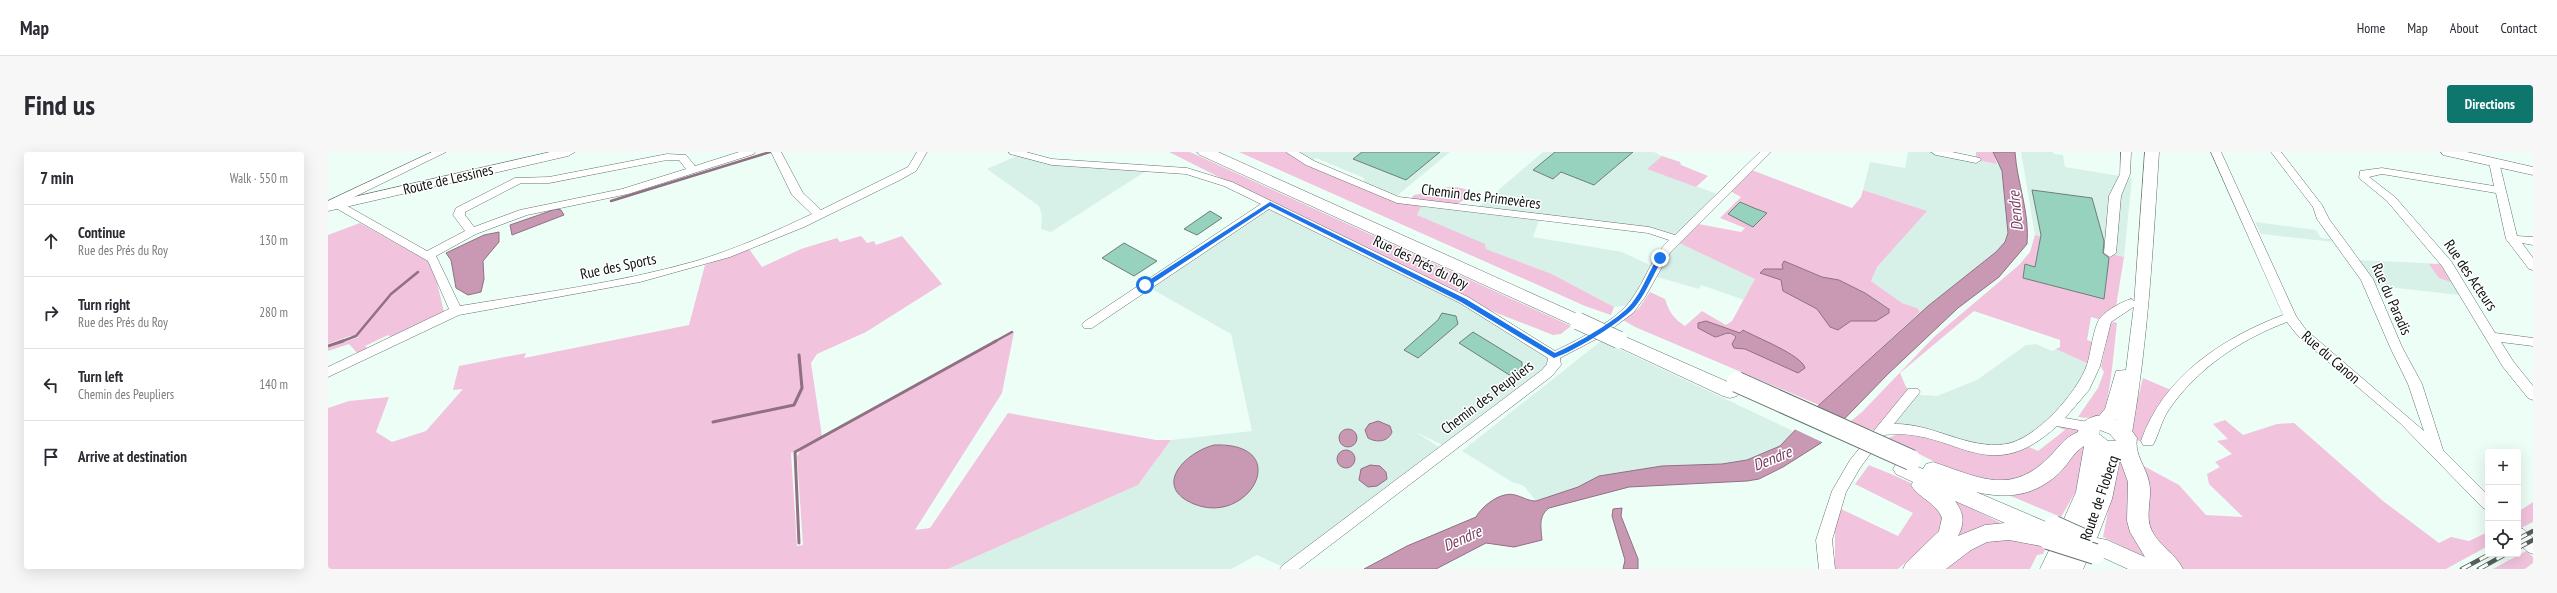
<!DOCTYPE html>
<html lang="en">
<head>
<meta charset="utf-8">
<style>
	:root { --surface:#fff; --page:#f7f7f7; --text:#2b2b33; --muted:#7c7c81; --line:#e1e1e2; --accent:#0f766e }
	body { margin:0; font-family:"PT Sans Narrow",sans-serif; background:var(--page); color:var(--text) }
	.controls { position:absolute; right:12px; bottom:12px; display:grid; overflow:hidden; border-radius:4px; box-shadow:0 4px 16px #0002 }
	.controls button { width:36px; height:36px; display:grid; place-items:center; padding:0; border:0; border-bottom:1px solid var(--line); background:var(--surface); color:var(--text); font:20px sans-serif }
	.stop { position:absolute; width:12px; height:12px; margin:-9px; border:3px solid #1a73e8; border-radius:50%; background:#fff }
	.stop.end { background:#1a73e8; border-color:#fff; box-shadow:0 1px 4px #0008 }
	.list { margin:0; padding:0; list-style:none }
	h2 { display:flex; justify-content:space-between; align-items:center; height:52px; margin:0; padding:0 16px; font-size:17px }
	h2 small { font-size:13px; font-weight:400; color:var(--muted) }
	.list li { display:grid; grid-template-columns:26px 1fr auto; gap:12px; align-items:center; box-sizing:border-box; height:72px; padding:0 16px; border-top:1px solid var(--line) }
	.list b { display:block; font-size:15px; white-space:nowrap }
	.list p { margin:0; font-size:13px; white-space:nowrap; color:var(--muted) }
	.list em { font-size:13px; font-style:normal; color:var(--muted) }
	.icon { flex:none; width:22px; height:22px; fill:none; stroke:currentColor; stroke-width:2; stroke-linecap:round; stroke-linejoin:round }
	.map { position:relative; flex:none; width:2205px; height:417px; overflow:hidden; border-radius:4px }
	header { display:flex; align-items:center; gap:24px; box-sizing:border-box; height:56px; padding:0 20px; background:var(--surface); border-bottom:1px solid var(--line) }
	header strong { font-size:19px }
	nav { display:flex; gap:22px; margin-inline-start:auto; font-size:14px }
	.intro { display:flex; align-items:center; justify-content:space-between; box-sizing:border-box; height:96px; padding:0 24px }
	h1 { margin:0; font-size:28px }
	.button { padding:10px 18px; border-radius:4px; background:var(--accent); color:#fff; font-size:14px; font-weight:700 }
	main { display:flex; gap:24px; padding:0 24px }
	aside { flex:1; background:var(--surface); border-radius:4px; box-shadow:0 4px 16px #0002 }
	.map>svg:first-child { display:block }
</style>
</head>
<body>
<header>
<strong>Map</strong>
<nav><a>Home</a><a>Map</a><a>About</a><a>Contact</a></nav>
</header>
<div class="intro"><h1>Find us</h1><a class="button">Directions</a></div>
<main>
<aside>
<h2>7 min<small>Walk · 550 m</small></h2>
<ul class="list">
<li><svg class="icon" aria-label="ahead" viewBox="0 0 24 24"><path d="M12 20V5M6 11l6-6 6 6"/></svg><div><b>Continue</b><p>Rue des Prés du Roy</p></div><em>130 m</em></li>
<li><svg class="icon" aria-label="right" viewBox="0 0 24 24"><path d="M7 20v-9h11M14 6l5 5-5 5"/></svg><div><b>Turn right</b><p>Rue des Prés du Roy</p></div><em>280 m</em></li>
<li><svg class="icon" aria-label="left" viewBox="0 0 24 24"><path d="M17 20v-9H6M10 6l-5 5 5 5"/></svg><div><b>Turn left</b><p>Chemin des Peupliers</p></div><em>140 m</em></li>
<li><svg class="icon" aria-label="arrive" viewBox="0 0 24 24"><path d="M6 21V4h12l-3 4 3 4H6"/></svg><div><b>Arrive at destination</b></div></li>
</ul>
</aside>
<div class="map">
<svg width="2205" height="417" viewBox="0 0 2205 417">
	<rect width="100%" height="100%" fill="#edfef7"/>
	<g fill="#d8f1e8">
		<polygon points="963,0 1122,0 1065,47 1036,35 1036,26 988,6 982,11"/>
		<polygon points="1215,0 1326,0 1334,4 1320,17 1395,44 1349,87 1334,81 1212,66 1205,85 1294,100 1326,115 1347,89 1427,127 1416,148 1373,133 1371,137 1322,123 1307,152 1286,155 1224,122 1158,97 1089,63 1094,52 1147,58"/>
		<polygon points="1580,0 1608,0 1669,12 1674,19 1680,81 1677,90 1668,100 1592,160 1589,156 1574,151 1543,129 1549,115 1598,59 1535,38 1542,10 1577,16"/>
		<polygon points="1693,0 1725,0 1726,2 1735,3 1737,15 1804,26 1796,105 1707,83"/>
		<polygon points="691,3 705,7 818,19 723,80 713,77 714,63 711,54 659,17"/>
		<polygon points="941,52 1105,132 1227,208 1120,296 1088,280 1111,295 955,415 929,403 903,417 620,417 810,333 843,288 924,279 903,182 817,133"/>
		<polygon points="1927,70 1988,78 1993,86 2003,87 2006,90 1933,82"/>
		<polygon points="2027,108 2119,112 2140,144 2042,133"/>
		<polygon points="1273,189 1285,194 1465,279 1452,294 1419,308 1394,312 1334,314 1271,324 1254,333 1208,349 1196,334 1184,330 1134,299"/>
		<polygon points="1708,192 1724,199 1728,197 1765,214 1726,269 1674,298 1575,275 1562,268 1585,240 1593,243 1609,244 1649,228 1698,193"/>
	</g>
	<g fill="#f2c3dd" fill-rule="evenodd">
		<polygon points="841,0 862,0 1243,174 1233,182 1225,183 1136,148"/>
		<path d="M 911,0 L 963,0 L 1050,41 L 1081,49 L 1086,43 C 1102,40 1125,29 1141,39 L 1142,43 C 1124,59 1116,54 1094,52 L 1089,63 L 1157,92 L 1158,97 L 1224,122 L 1286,155 L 1283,163 L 1257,154 Z"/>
		<polygon points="1648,0 1665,0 1669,12 1648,8"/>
		<polygon points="1334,4 1352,10 1353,13 1380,24 1368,35 1319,17"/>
		<path d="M 1421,17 L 1524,56 L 1533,45 L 1535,38 L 1599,59 L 1549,115 L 1543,129 L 1574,151 L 1589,156 L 1592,160 L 1491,253 L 1307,175 L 1295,168 L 1311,156 L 1322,140 L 1337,147 C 1341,160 1346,167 1357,174 L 1374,159 L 1398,173 L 1404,169 L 1427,127 L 1347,89 L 1365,71 L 1413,80 L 1417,76 L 1392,66 L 1413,45 L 1400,38 ZM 1456,109 L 1494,125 L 1511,128 L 1537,141 L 1561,156 L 1548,169 L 1523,169 L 1510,178 L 1502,175 L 1489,157 L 1455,139 L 1453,128 L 1432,121 L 1436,117 L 1455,117 Z"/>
		<polygon points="32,71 100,109 105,114 116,160 64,186 60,183 37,194 42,198 31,203 21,192 0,199 0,196 31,185 22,184 0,192 0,83"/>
		<polygon points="1707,83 1796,105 1787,161 1777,169 1763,165 1759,188 1771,192 1765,214 1728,197 1732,195 1732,188 1646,159 1572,221 1578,235 1585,240 1551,279 1518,273 1534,260 1606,185 1691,113 1702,100"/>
		<polygon points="533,84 539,91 546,89 548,93 574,84 614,132 538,180 489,202 483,211 494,284 463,301 469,394 475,393 469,304 473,298 686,180 674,241 587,378 602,376 680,261 828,288 843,288 810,333 620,417 0,417 0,256 21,249 61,245 48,280 64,290 98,279 135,237 125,238 131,214 198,201 196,206 361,173 377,113 421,97 434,115 473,97 509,86 512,90"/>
		<polygon points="2101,112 2112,112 2123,130 2111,126"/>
		<path d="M 1786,170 L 1789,171 C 1787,186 1782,254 1774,262 C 1768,267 1757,266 1750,265 L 1770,236 L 1776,220 L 1773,215 L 1783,171 Z"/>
		<polygon points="1815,226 1843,238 1814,290 1802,285 1803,274"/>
		<polygon points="1897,268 1915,283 1949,272 1966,271 2055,349 2111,391 2123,385 2141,389 2160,380 2160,394 2118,417 1851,417 1823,389 1812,312 1851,333 1878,363 1915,365 1881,332 1879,322 1892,315 1887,310 1904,302 1889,289 1900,287 1885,272"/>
		<path d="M 1735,274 L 1753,276 C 1749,285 1738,286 1732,293 C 1721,304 1715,318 1700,325 C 1662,344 1594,303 1560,286 L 1573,281 L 1587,280 L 1672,302 L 1701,295 L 1710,299 L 1737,278 L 1730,275 Z"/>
		<polygon points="1758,288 1748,339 1733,365 1666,337 1684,338"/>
		<polygon points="1791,303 1807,332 1835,414 1775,385"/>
		<path d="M 1541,313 C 1557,320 1601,336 1611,350 C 1615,356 1615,369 1617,377 L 1570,417 L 1507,417 L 1507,375 L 1513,357 L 1570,384 L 1585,361 L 1527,332 Z"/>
		<polygon points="1625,349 1628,349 1675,372 1652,375 1632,384 1630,382"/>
		<polygon points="2205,350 2205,370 2191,377 2190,360"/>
		<polygon points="1673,384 1718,395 1715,402 1709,403 1702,417 1618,417 1646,394"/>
		<polygon points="2198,399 2205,405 2205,411 2197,417 2165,417"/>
	</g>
	<g fill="#c999b4" stroke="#907082">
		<path d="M 1665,0 L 1687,0 C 1689,31 1702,61 1699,92 L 1671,125 L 1630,156 L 1560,222 L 1493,291 L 1455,315 L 1431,327 L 1419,329 L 1301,335 L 1221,356 C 1210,364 1213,376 1214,388 L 1186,395 L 1158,391 L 1108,417 L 1036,417 L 1079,394 L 1148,365 C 1154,354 1173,339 1187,343 C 1195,345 1200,349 1208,349 L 1250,335 L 1271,324 L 1334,314 L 1394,312 L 1419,308 L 1452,294 L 1491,253 L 1600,154 L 1668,100 L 1677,90 L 1680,81 L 1674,19 Z"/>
		<polygon points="228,57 233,58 236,63 184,83 182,73"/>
		<polygon points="171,80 171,90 155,109 156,127 153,140 140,143 128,136 123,108 118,101 156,83"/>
		<polygon points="1456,109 1494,125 1511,128 1537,141 1561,157 1561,161 1548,169 1523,169 1510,178 1502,175 1489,157 1455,139 1453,128 1432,121 1436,117 1455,117 1454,113"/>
		<path d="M 1378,169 L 1412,181 L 1415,178 C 1427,185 1474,203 1477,216 L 1470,221 L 1417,197 L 1406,196 L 1404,192 L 1408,185 C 1400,177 1395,184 1387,185 L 1370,176 L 1370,171 Z"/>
		<path d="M 1050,269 L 1062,274 L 1064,280 C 1060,290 1049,291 1040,286 L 1037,278 L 1041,272 Z"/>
		<circle cx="1020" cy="286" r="9"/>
		<path d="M 886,293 C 967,290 922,375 866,352 C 824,335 856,301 886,293 Z"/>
		<circle cx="1018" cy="307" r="9"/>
		<polygon points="1042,313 1052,314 1058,320 1059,327 1049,334 1040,335 1031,328 1033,317"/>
		<polygon points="1294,356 1293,364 1310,407 1310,417 1295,417 1297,408 1284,364 1285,357"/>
	</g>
	<polygon fill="#edfef7" points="1487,255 1517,268 1496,291 1464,276"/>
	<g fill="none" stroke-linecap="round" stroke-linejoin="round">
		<g stroke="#907082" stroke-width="2.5">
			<polyline points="283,49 442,0"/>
			<polyline points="12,190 28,184 63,142 90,120"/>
			<polyline points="666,190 684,180"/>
		</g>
		<g stroke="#907082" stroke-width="3">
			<polyline points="0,194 15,189"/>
			<polyline points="385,270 466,253 474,236 471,203"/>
			<polyline points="471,391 467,300 668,189"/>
		</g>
	</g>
	<g fill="#96d2be" stroke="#6f7e78">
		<polygon points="1034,0 1112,0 1078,28 1025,7"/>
		<polygon points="1227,0 1305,0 1266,33 1233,20 1225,27 1205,18"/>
		<polygon points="1704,38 1764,46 1776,89 1775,101 1781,106 1776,147 1695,126 1697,112 1707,115 1713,83"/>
		<polygon points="1412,50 1426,56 1439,61 1425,75 1400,62"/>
		<polygon points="882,59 894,66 869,83 856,77"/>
		<polygon points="796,91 829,109 806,124 774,106"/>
		<polygon points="1114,161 1128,164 1130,172 1090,206 1076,198 1110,168"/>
		<polygon points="1145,180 1194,210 1194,215 1183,224 1131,191"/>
	</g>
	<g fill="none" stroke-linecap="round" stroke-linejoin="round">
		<defs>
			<g id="minor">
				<path d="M 104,0 L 118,0 L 14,51 L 99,99 L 137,79 L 125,63 L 128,56 L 187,26 L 221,25 L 339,2 L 358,3 L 367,14 L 411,0 L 427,0 L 426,2 L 300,42 L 199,63 L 148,82 L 108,104 L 132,154 C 211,141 291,131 368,109 C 408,97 446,80 484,62 L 464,43 L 443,0 L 453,0 L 475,41 L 493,58 L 580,15 L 589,0 L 599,0 L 588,19 L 572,28 L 476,75 L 402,105 L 312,130 L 131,163 L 0,225 L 0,215 L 121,157 L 100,109 L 6,55 L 0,56 L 0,49 ZM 339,8 L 351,8 L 358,17 L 294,37 L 192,58 L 146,75 L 137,63 L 137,60 L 193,31 L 221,31 Z"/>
				<path d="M 681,0 L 698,0 L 724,7 L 859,16 L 904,30 L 1140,145 L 1227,199 C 1250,188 1289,168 1303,148 C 1318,128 1323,106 1341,88 L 1320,81 L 1069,51 L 978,13 L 958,0 L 971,0 L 986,9 L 1071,45 L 1321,75 L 1347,83 L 1432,0 L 1443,0 L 1342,101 L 1317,145 L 1305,161 L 1274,184 L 1232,206 L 1233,213 L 1224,224 L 971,417 L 952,417 L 955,413 L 1214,218 L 1219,212 L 1220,206 L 1132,151 L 941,57 L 764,176 L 756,176 L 754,173 L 756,170 L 933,52 L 896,34 L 858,22 L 724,13 L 682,2 Z"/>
				<polygon points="1603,0 1624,0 1652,6 1653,8 1648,11 1608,3"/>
				<polygon points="1793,0 1803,0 1802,22 1793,44 1788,101 1782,105 1776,101 1781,44 1792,22"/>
				<path d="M 1883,0 L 1893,0 L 1968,164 L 1978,178 L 2096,279 L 2080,232 L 2062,195 L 2033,128 L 1989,67 L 1985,55 L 1943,0 L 1953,0 L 1994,53 L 2001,67 L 2045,127 L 2074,195 L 2094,232 L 2115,298 L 2160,343 L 2160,358 L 2155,356 L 2072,271 L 1970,184 L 1959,170 C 1913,187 1868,217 1840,259 C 1833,270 1831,282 1825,293 L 1815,293 L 1813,289 C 1835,225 1894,186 1955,163 Z"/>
				<polygon points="2166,7 2171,10 2189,84 2205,85 2205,93 2194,91 2205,106 2205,118 2201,117 2178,87 2168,41 2054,22 2041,25 2067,45 2123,109 2167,181 2205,186 2205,194 2173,190 2185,209 2205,234 2205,248 2200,246 2175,215 2114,114 2059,49 2031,26 2032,19 2054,16 2166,34 2161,10"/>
				<path d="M 1803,147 L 1809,151 L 1807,154 L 1783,170 L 1772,214 L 1761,238 L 1737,266 L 1766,271 L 1768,275 L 1766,279 L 1761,280 L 1729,274 C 1658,339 1627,274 1556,283 L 1532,316 L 1518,340 L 1504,388 L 1507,417 L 1491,417 L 1488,388 L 1504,339 L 1522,308 L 1580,237 L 1590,237 L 1592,240 L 1566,272 C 1605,271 1639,298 1678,292 C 1708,287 1749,241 1759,213 C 1763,201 1765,176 1772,166 C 1779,158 1793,150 1803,147 Z"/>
				<polygon points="2190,375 2195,377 2205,386 2205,402 2200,400 2190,391"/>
			</g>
			<g id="major">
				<polygon points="222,0 247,0 240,4 0,59 0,51"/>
				<path d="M 1817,0 L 1831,0 C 1825,95 1820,188 1804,281 L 1801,286 L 1795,288 L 1789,286 L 1786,281 L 1788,267 C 1782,274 1778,279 1768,276 L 1765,271 L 1777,257 L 1788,219 L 1798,218 L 1806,153 Z"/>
				<polygon points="2113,0 2139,0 2205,15 2205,23 2115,3"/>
			</g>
			<g id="highway">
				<polygon points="869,0 890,0 1256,165 1259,169 1256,173 1244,173 872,3"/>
				<polygon points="1291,182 1409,234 1412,239 1409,244 1402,246 1395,244 1284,192 1282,188 1284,184"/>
				<path d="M 1768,264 C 1785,264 1800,271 1809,286 C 1806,303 1818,314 1821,330 C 1825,346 1816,364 1824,379 C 1832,395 1848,402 1855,417 L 1800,417 L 1763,400 L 1755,417 L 1712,417 L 1726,388 L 1713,394 L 1681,388 L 1659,390 L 1643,398 L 1618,417 L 1575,417 L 1578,411 L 1611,379 L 1614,366 C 1608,350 1591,347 1583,333 L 1585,330 L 1568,322 L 1565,317 L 1568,312 L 1575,309 L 1595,317 L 1598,312 L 1605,310 C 1648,324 1681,344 1719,307 C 1730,297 1735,286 1750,280 C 1751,271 1760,266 1768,264 ZM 1772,278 L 1782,282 L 1788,289 L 1780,289 L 1771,282 ZM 1756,294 L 1748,340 L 1731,378 L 1730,375 L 1648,340 C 1682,348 1711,343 1735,317 C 1742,309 1746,300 1756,294 ZM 1792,308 L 1800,330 L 1799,369 L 1802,380 L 1817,405 L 1779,388 L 1769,386 L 1784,347 ZM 1627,349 L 1677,371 L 1657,373 L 1630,384 C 1637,371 1636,361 1627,349 Z"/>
			</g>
		</defs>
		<use href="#minor" stroke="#64726d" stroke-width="1"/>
		<use href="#major" stroke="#64726d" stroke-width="1"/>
		<use href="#highway" stroke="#64726d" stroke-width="1"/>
		<use href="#minor" fill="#fff" fill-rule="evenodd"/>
		<use href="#major" fill="#fff" fill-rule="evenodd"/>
		<use href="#highway" fill="#fff" fill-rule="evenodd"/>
		<defs>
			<g id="rail">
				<polyline points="2190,387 2205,379"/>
				<polyline points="2190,396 2205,388"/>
				<polyline points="2134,417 2162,402"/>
				<polyline points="2151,417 2178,402"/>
			</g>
		</defs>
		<use href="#rail" stroke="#555e5a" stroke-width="4.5"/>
		<use href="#rail" stroke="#fff" stroke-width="3" stroke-dasharray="10" stroke-linecap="butt"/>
		<defs>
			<polyline id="highway-bridge-far1" points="1250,169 1291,188"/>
			<g id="highway-bridge">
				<polyline points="1409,230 1583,308"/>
				<polyline points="1726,374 1755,387"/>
				<polyline points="1720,387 1767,402"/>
			</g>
		</defs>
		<use href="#highway-bridge-far1" stroke="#64726d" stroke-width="18" stroke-linecap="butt"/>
		<use href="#highway-bridge" stroke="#64726d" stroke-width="22" stroke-linecap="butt"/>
		<use href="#highway-bridge-far1" stroke="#fff" stroke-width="17"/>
		<use href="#highway-bridge" stroke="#fff" stroke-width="20"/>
	</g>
	<path fill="#1a73e8" d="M 942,50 L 1138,147 L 1227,201 C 1246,193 1292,167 1304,151 C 1315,137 1321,119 1330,105 L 1335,106 C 1326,121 1319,139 1309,152 C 1298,168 1245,200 1226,206 L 1133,150 L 942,54 L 819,135 L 815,135 L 815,132 Z"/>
	<g text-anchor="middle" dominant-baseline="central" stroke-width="3" stroke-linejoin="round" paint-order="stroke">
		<g font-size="15" fill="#0c110f" stroke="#fff">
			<text transform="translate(120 27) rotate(-13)">Route de Lessines</text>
			<text transform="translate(1153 44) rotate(7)">Chemin des Primevères</text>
			<text transform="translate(1093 110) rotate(26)">Rue des Prés du Roy</text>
			<text transform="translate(290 114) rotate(-12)">Rue des Sports</text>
			<text transform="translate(2143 123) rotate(56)">Rue des Acteurs</text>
			<text transform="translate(2064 147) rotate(66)">Rue du Paradis</text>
			<text transform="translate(2003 205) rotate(41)">Rue du Canon</text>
			<text transform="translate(1159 245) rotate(-37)">Chemin des Peupliers</text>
			<text transform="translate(1771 346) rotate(-71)">Route de Flobecq</text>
		</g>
		<g font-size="16" font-style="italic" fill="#793c62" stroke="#fff">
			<text transform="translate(1687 59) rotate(-95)">Dendre</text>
			<text transform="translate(1444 306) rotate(-22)">Dendre</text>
			<text transform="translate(1134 386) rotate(-24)">Dendre</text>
		</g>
	</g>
</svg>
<div class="controls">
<button>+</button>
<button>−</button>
<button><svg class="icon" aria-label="locate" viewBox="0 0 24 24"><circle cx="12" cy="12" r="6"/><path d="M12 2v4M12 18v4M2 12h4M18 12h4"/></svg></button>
</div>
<div class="stop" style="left:817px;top:133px"></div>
<div class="stop end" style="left:1332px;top:106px"></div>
</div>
</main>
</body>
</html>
